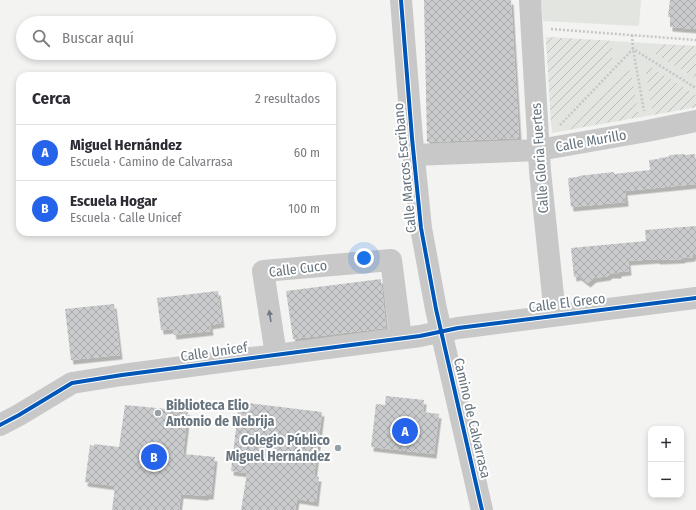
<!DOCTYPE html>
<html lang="es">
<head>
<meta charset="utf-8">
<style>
	:root { --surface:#fff; --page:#f7f7f7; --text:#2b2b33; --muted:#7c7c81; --line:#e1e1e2; --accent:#2563eb }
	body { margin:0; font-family:"Fira Sans Condensed",sans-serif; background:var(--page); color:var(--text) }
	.controls { position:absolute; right:12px; bottom:12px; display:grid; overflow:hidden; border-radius:8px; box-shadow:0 2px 6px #0003 }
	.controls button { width:36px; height:36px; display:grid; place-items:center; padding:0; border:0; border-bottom:1px solid var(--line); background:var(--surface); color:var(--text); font:20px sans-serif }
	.you { position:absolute; left:364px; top:258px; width:14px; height:14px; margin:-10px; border:3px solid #fff; border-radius:50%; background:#1a73e8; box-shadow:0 0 0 6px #1a73e833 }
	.badge { display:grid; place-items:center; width:26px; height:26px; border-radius:50%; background:var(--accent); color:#fff; font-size:13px; font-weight:700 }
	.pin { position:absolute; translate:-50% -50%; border:2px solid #fff; box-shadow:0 1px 4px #0006 }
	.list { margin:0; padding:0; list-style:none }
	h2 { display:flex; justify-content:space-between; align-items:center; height:52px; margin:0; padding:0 16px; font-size:17px }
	h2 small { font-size:13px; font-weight:400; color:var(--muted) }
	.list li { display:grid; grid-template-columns:26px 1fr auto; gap:12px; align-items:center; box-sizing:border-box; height:56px; padding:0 16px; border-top:1px solid var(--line) }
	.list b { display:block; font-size:15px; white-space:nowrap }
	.list p { margin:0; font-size:13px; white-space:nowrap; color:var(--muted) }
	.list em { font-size:13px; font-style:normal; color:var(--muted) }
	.icon { flex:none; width:22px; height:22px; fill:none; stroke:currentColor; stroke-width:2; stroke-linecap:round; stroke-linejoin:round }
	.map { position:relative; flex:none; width:696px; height:510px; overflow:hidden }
	.search { position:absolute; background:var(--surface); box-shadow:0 2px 6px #0003; left:16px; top:16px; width:320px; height:44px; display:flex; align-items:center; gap:10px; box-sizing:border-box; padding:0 14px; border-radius:22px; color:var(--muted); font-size:15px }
	.panel { position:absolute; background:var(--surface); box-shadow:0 2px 6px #0003; left:16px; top:72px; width:320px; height:164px; border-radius:12px }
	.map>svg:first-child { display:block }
</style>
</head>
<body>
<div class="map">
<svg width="696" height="510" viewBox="0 0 696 510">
	<defs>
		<pattern id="garden-furrows" width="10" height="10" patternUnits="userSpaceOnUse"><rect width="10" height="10" fill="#e2e5e0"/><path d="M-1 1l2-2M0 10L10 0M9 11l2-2" fill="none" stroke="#bbbebb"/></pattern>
		<pattern id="building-cross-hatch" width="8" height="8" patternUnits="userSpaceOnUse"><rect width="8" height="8" fill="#cacbcc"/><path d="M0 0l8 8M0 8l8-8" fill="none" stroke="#a8a9ab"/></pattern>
		<filter id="shadow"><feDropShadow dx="2.5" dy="4.5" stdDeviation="0" flood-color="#0004"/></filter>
	</defs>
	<rect width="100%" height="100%" fill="#f3f3f2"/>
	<g fill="#e2e5e0">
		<polygon points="541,0 641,0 639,26 543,21"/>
		<polygon points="546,37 696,46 696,107 552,133"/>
	</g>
	<g fill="url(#garden-furrows)">
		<polygon points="546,37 612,41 612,61 551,124"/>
		<polygon points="658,44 696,46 696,78 655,54"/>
		<polygon points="649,66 696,95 696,107 653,115 645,68"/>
		<polygon points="627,70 631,71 639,117 571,129 570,124"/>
	</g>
	<g fill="url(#building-cross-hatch)" filter="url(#shadow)">
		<polygon points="424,0 511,0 519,138 427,142"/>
		<polygon points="670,0 696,0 696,29 670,27 670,17 668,17"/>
		<polygon points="684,154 685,155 695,154 696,162 696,184 625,191 626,202 571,207 568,178 578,177 578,176 614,172 614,174 650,170 649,160 659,159 659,158 668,157 670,155"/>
		<polygon points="696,226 696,255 693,255 693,257 683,258 682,259 657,260 657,259 628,261 629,271 619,272 619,274 610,274 608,276 594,278 588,283 579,276 574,277 571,248 646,241 645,230"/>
		<polygon points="381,279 386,328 293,339 286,291"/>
		<polygon points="218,291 222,323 210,325 211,331 174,335 173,329 161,330 157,298"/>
		<polygon points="114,304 120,355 71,360 65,309"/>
		<polygon points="386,396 424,400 423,412 439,414 434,454 371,447 376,404 385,405"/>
		<polygon points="239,402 322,412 314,477 319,477 316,502 297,499 295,510 241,510 247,473 231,471"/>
		<polygon points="125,405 188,411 183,454 215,457 211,495 206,495 206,496 181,494 179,510 112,510 115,486 85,482 90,445 94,446 94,444 119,447"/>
	</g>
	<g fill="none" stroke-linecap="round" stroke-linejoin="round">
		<g stroke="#c5c6c7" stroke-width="2.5" stroke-dasharray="2 2" stroke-linecap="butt">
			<polyline points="551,29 696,40"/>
			<polyline points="632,35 633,49 644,111"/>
			<polyline points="560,125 633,49 696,88"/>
		</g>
		<g stroke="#c8c8c9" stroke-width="22">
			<polyline points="401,0 412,138 421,228 436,309 482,510"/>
			<polyline points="530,0 540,171 555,315"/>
			<polyline points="413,155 539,150 647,131 696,121"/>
			<polyline points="276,355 263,271 391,260 401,338"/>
			<polyline points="0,425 19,415 72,383 122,375 420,336 458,328 696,298"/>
		</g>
		<defs>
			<g id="cycleway">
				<polyline points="401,0 412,138 421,228 436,309 482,510"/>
				<polyline points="0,425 19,415 72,383 122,375 420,336 458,328 696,298"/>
			</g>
		</defs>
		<use href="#cycleway" stroke="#fff" stroke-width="6"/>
		<use href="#cycleway" stroke="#0057b8" stroke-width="4"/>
	</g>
	<defs><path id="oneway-solid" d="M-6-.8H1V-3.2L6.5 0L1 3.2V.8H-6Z"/></defs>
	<use fill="#6c7882" href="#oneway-solid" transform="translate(270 316) rotate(-99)"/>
	<g fill="#98a0a7" stroke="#fff" stroke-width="1.5">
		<circle cx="158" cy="413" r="4"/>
		<circle cx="338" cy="448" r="4"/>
	</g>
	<g text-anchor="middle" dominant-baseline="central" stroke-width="4" stroke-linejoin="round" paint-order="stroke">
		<g font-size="14" fill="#67747e" stroke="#fff">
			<text transform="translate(591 141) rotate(-10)">Calle Murillo</text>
			<text transform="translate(540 158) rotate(-94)">Calle Gloria Fuertes</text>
			<text transform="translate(405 168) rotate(-96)">Calle Marcos Escribano</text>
			<text transform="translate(298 269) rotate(-7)">Calle Cuco</text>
			<text transform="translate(567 303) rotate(-7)">Calle El Greco</text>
			<text transform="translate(214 352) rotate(-8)">Calle Unicef</text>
			<text transform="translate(472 418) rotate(77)">Camino de Calvarrasa</text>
		</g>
		<g font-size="14" font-weight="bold" fill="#67747e" stroke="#fff" text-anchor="start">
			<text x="166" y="405">Biblioteca Elio<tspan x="166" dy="16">Antonio de Nebrija</tspan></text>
			<text x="330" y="440" text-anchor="end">Colegio Público<tspan x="330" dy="16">Miguel Hernández</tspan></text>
		</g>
	</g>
</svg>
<div class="controls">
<button>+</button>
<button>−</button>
</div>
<div class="you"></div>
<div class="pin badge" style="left:405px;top:431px">A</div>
<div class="pin badge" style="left:154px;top:457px">B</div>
<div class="search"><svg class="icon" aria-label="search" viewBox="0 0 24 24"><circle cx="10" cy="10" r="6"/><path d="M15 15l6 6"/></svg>Buscar aquí</div>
<section class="panel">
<h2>Cerca<small>2 resultados</small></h2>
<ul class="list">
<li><span class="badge">A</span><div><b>Miguel Hernández</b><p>Escuela · Camino de Calvarrasa</p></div><em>60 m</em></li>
<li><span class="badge">B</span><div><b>Escuela Hogar</b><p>Escuela · Calle Unicef</p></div><em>100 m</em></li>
</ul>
</section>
</div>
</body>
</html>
